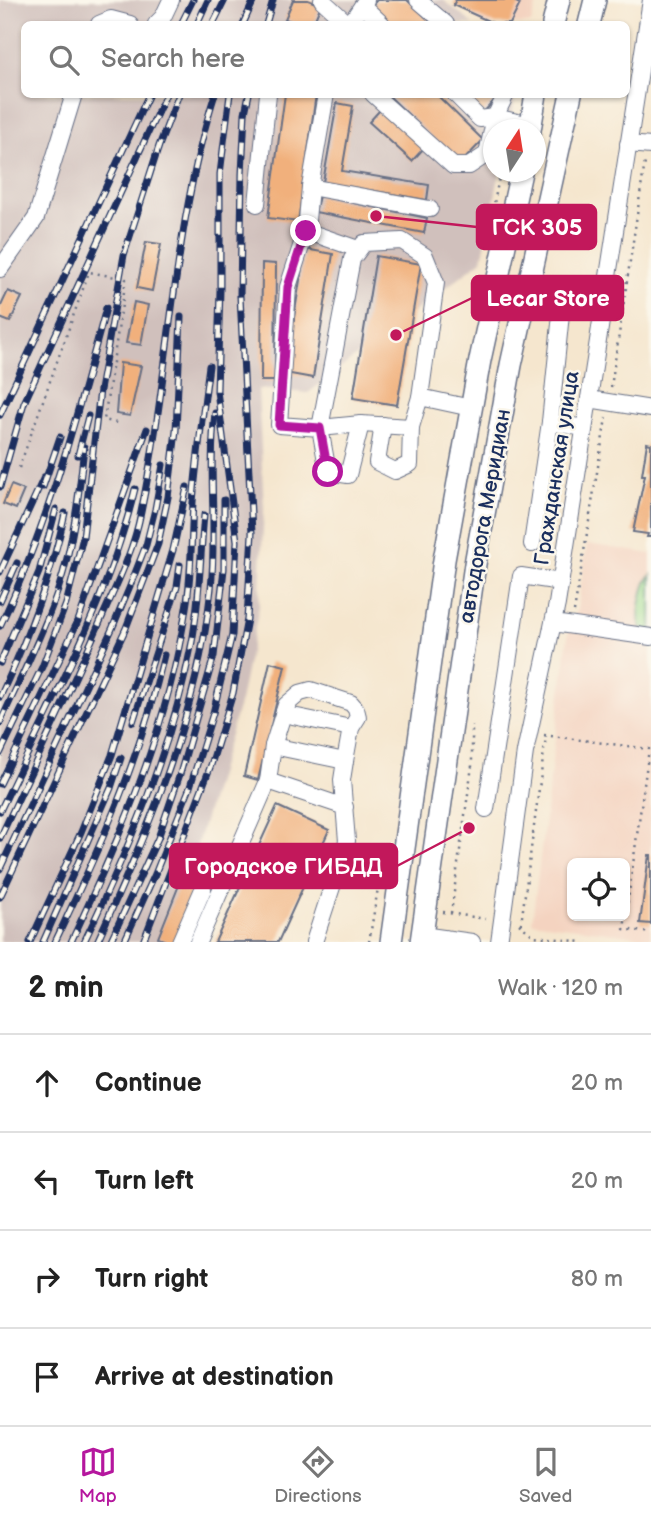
<!DOCTYPE html>
<html lang="en">
<head>
<meta charset="utf-8">
<style>
	:root { --surface:#fff; --page:#f2f2f2; --text:#222; --muted:#767676; --line:#e0e0e0; --accent:#b5179e }
	body { margin:0; font-family:"Balsamiq Sans",sans-serif; background:var(--page); color:var(--text) }
	.controls { position:absolute; right:21px; bottom:21px; display:grid; overflow:hidden; border-radius:10px; box-shadow:0 2px 5px #0004 }
	.controls button { width:63px; height:63px; display:grid; place-items:center; padding:0; border:0; border-bottom:2px solid var(--line); background:var(--surface); color:var(--text); font:35px sans-serif }
	.compass { position:absolute; left:483px; top:119px; width:63px; height:63px; border-radius:50%; background:var(--surface); box-shadow:0 2px 5px #0004; rotate:12deg }
	.stop { position:absolute; width:21px; height:21px; margin:-16px; border:5px solid #b5179e; border-radius:50%; background:#fff }
	.stop.end { background:#b5179e; border-color:#fff; box-shadow:0 2px 7px #0008 }
	.list { margin:0; padding:0; list-style:none }
	h2 { display:flex; justify-content:space-between; align-items:center; height:91px; margin:0; padding:0 28px; font-size:30px }
	h2 small { font-size:23px; font-weight:400; color:var(--muted) }
	.list li { display:grid; grid-template-columns:46px 1fr auto; gap:21px; align-items:center; box-sizing:border-box; height:98px; padding:0 28px; border-top:2px solid var(--line) }
	.list b { display:block; font-size:26px; white-space:nowrap }
	.list em { font-size:23px; font-style:normal; color:var(--muted) }
	.icon { flex:none; width:38px; height:38px; fill:none; stroke:currentColor; stroke-width:2; stroke-linecap:round; stroke-linejoin:round }
	.map { position:relative; flex:none; width:651px; height:942px; overflow:hidden }
	.search { position:absolute; background:var(--surface); box-shadow:0 2px 5px #0004; left:21px; right:21px; top:21px; height:77px; display:flex; align-items:center; gap:18px; box-sizing:border-box; padding:0 24px; border-radius:10px; color:var(--muted); font-size:26px }
	.sheet { height:483px; background:var(--surface) }
	nav { display:flex; justify-content:space-around; align-items:center; box-sizing:border-box; height:98px; border-top:2px solid var(--line); background:var(--surface); font-size:19px; color:var(--muted) }
	nav a { display:grid; justify-items:center; gap:4px }
	nav .on { color:var(--accent) }
	.map>svg:first-child { display:block }
</style>
</head>
<body>
<div class="map">
<svg width="651" height="942" viewBox="0 0 651 942">
	<rect width="100%" height="100%" fill="#fbf7ec"/>
	<filter id="ink" filterUnits="userSpaceOnUse"><feTurbulence type="fractalNoise" baseFrequency=".0143" numOctaves="2"/><feDisplacementMap in="SourceGraphic" scale="14" xChannelSelector="R" yChannelSelector="G"/><feConvolveMatrix kernelMatrix="1 2 1 2 8 2 1 2 1" color-interpolation-filters="sRGB"/></filter>
	<filter id="wash" filterUnits="userSpaceOnUse"><feTurbulence type="fractalNoise" baseFrequency=".00686" numOctaves="4" result="noise"/><feDisplacementMap in="SourceGraphic" scale="28" xChannelSelector="R" yChannelSelector="G"/><feGaussianBlur stdDeviation="1.57" result="paint"/><feColorMatrix in="noise" values="0 0 0 0 0 0 0 0 0 0 0 0 0 0 0 0 0 1.4 0 .05"/><feComposite in="paint" operator="in"/></filter>
	<g filter="url(#wash)">
		<rect width="100%" height="100%" fill="#f5e6ce"/>
		<g fill="#f4d3c0" fill-rule="evenodd">
			<polygon points="453,0 538,0 531,24 484,24"/>
			<path d="M 587,544 L 651,554 L 651,938 L 532,922 L 570,621 L 577,612 ZM 572,863 L 625,863 L 625,916 L 572,916 Z"/>
		</g>
		<polygon fill="#d0c0bc" points="0,0 443,0 473,24 24,24 24,94 516,95 509,129 494,130 494,172 500,172 482,260 308,393 258,389 264,509 259,607 240,701 168,942 0,942"/>
		<path fill="#a1dd91" stroke="#5e8678" stroke-width="2" d="M 651,575 L 651,633 C 646,631 644,631 641,626 C 636,617 643,582 651,575 Z"/>
		<g id="blocks">
			<g fill="#f1b07b">
				<polygon points="293,0 308,0 321,5 313,24 298,24 285,19"/>
				<polygon points="377,0 407,0 433,24 387,24 369,8"/>
				<polygon points="456,0 512,0 520,4 510,24 495,24 453,5"/>
				<polygon points="285,94 316,94 298,222 268,218"/>
				<polygon points="387,94 436,94 483,140 460,164"/>
				<polygon points="462,94 500,94 482,114"/>
				<polygon points="337,103 353,106 342,171 429,185 427,200 323,182"/>
				<polygon points="380,110 424,148 412,161 369,122"/>
				<polygon points="319,196 427,218 424,233 315,212"/>
				<polygon points="146,242 161,244 152,291 137,288"/>
				<polygon points="305,249 333,254 313,378 285,373"/>
				<polygon points="376,256 421,264 397,405 353,398"/>
				<polygon points="262,263 276,264 275,381 261,381"/>
				<polygon points="8,291 22,297 10,322 0,318 0,308"/>
				<polygon points="134,302 148,305 141,345 126,343"/>
				<polygon points="120,363 141,366 130,416 116,414"/>
				<polygon points="647,443 651,444 651,537 647,537 648,534 633,532 645,475 642,475"/>
				<polygon points="11,485 24,490 16,509 3,504"/>
				<polygon points="270,662 285,666 258,780 244,776"/>
				<polygon points="277,806 329,830 278,942 215,942"/>
				<polygon points="649,855 651,855 651,924 640,923"/>
				<polygon points="183,875 198,881 174,942 169,942 158,938"/>
			</g>
		</g>
	</g>
	<g filter="url(#ink)">
		<use href="#blocks" fill-opacity="0" stroke="#676f85" stroke-width="2"/>
		<g fill="none" stroke-linecap="round" stroke-linejoin="round">
			<defs>
				<g id="minor">
					<polyline points="322,0 348,24"/>
					<polyline points="418,0 446,24"/>
					<polyline points="363,6 382,24"/>
					<polyline points="99,24 111,19 130,24"/>
					<polyline points="156,24 163,17 171,0"/>
					<polyline points="350,24 366,0"/>
					<polyline points="326,94 310,187 306,231 288,287 279,425 320,428 361,424 411,427 420,397 471,408"/>
					<polyline points="373,94 453,166 469,166 487,154 495,117 506,94"/>
					<polyline points="455,94 480,119 495,117 531,125"/>
					<polyline points="628,144 651,146"/>
					<polyline points="310,187 430,209"/>
					<polyline points="257,204 268,94"/>
					<polyline points="306,231 358,249"/>
					<polyline points="0,269 36,218 74,94"/>
					<polyline points="589,399 651,409"/>
					<polyline points="550,422 584,428"/>
					<polyline points="361,424 348,475 328,472 320,428 352,259 364,243 402,241 425,256 436,283 420,397"/>
					<polyline points="383,425 377,462 395,471 410,464 411,427"/>
					<polyline points="532,544 550,422 562,304"/>
					<polyline points="553,623 651,637"/>
					<polyline points="283,714 351,728"/>
					<polyline points="273,746 286,705 300,693 311,690 351,703 356,709 358,717 351,728 345,761"/>
					<polyline points="486,809 521,576 561,582"/>
					<polyline points="422,935 472,942"/>
					<polyline points="180,942 203,889"/>
					<polyline points="198,942 268,781"/>
					<polyline points="314,942 347,841 342,780 345,761 273,746 268,781 345,807"/>
					<polyline points="499,942 525,752 557,604 651,0"/>
				</g>
				<g id="major">
					<polyline points="553,24 559,0"/>
					<polyline points="589,24 595,0"/>
					<polyline points="530,130 536,94"/>
					<polyline points="391,942 444,560 480,360 521,172"/>
					<polyline points="421,942 475,564 511,365 571,94"/>
				</g>
			</defs>
			<use href="#minor" stroke="#676f85" stroke-width="18"/>
			<use href="#major" stroke="#676f85" stroke-width="24"/>
			<g stroke="#676f85" stroke-width="2.5" stroke-dasharray="2 5" stroke-linecap="butt">
				<polyline points="493,209 500,172"/>
				<polyline points="611,387 645,162"/>
				<polyline points="19,468 89,272 126,279 104,420 121,424"/>
				<polyline points="574,612 606,418"/>
				<polyline points="544,735 649,749 624,929 651,933"/>
				<polyline points="443,912 485,919"/>
				<polyline points="451,913 472,766 472,725"/>
				<polyline points="519,924 534,936 582,942"/>
				<polyline points="521,924 546,736"/>
				<polyline points="369,942 379,882"/>
			</g>
			<use href="#minor" stroke="#fff" stroke-width="16"/>
			<use href="#major" stroke="#fff" stroke-width="21"/>
			<defs>
				<g id="rail">
					<polyline points="181,24 193,0"/>
					<polyline points="197,24 208,0"/>
					<polyline points="213,24 225,0"/>
					<polyline points="243,24 254,0"/>
					<polyline points="266,24 273,0"/>
					<polyline points="0,415 149,94"/>
					<polyline points="78,455 88,416"/>
					<polyline points="0,487 24,403 166,94"/>
					<polyline points="43,487 60,437"/>
					<polyline points="0,572 44,477"/>
					<polyline points="0,601 17,563"/>
					<path d="M 0,626 C 48,525 77,416 106,308"/>
					<polyline points="0,663 39,572 56,509"/>
					<path d="M 0,697 C 28,637 51,578 65,513"/>
					<polyline points="133,722 177,587 180,565"/>
					<path d="M 0,723 C 20,679 42,636 58,590 C 73,545 79,495 84,447"/>
					<polyline points="0,754 42,667 66,604 83,537 100,390 124,255 159,146 179,94"/>
					<polyline points="0,784 78,621 147,429"/>
					<path d="M 0,811 C 49,707 108,601 135,489"/>
					<path d="M 0,838 C 32,769 65,701 96,631 C 113,592 133,554 141,512 C 170,374 172,229 215,94"/>
					<polyline points="0,869 112,629 130,586 146,545 155,509 163,465"/>
					<polyline points="0,897 126,628 158,544 168,497 176,431 181,317"/>
					<polyline points="30,942 81,832 112,755 173,550 187,487"/>
					<polyline points="43,942 111,788 121,758"/>
					<path d="M 55,942 C 101,845 140,760 164,655"/>
					<path d="M 71,942 C 122,833 168,728 186,608 C 192,574 191,537 193,502 C 197,456 203,411 209,366"/>
					<path d="M 84,942 C 130,845 172,748 192,642 C 200,600 200,557 204,515"/>
					<path d="M 97,942 C 150,826 197,717 211,589 C 217,530 208,471 215,413"/>
					<polyline points="110,942 158,838 180,774 214,656 224,569 224,500"/>
					<polyline points="124,942 155,874 190,787 213,713 232,635 237,541 217,391 220,290 220,174 230,94"/>
					<polyline points="143,942 211,765 233,693 247,619 252,533 240,296 242,174 245,113 249,94"/>
				</g>
			</defs>
			<use href="#rail" stroke="#1b2f5e" stroke-width="7"/>
			<use href="#rail" stroke="#fbf7ec" stroke-width="4.5" stroke-dasharray="13" stroke-linecap="butt"/>
		</g>
	</g>
	<g fill="none" stroke-linecap="round" stroke-linejoin="round" filter="url(#ink)">
		<polyline stroke="#b5179e" stroke-width="9" points="306,231 288,287 279,425 320,428 328,472"/>
	</g>
	<g text-anchor="middle" dominant-baseline="central" stroke-width="5" stroke-linejoin="round" paint-order="stroke">
		<g font-size="21" fill="#1b2f5e" stroke="#fbf7ec">
			<text transform="translate(557 468) rotate(-81)">Гражданская улица</text>
			<text transform="translate(485 516) rotate(-80)">автодорога Меридиан</text>
		</g>
	</g>
	<path fill="none" stroke="#c2185b" stroke-width="2.5" d="M376 216L477 227M396 335L472 298M469 828L397 866"/>
	<g fill="#c2185b" stroke="#fbf7ec" stroke-width="2.5">
		<circle cx="376" cy="216" r="7"/>
		<circle cx="396" cy="335" r="7"/>
		<circle cx="469" cy="828" r="7"/>
	</g>
	<g fill="#c2185b" stroke="#c2185b" stroke-width="2.5">
		<rect x="477" y="205" width="119" height="44" rx="7"/>
		<rect x="472" y="276" width="151" height="44" rx="7"/>
		<rect x="170" y="844" width="227" height="44" rx="7"/>
	</g>
	<g font-size="23" text-anchor="middle" font-weight="bold" fill="#fff">
		<text x="537" y="235">ГСК 305</text>
		<text x="548" y="306">Lecar Store</text>
		<text x="283" y="874">Городское ГИБДД</text>
	</g>
</svg>
<div class="controls">
<button><svg class="icon" aria-label="locate" viewBox="0 0 24 24"><circle cx="12" cy="12" r="6"/><path d="M12 2v4M12 18v4M2 12h4M18 12h4"/></svg></button>
</div>
<svg class="compass" viewBox="-18 -18 36 36"><path d="M0-13l5 13h-10z" fill="#e53935"/><path d="M0 13l5-13h-10z" fill="#767676"/></svg>
<div class="stop" style="left:328px;top:472px"></div>
<div class="stop end" style="left:306px;top:231px"></div>
<div class="search"><svg class="icon" aria-label="search" viewBox="0 0 24 24"><circle cx="10" cy="10" r="6"/><path d="M15 15l6 6"/></svg>Search here</div>
</div>
<section class="sheet">
<h2>2 min<small>Walk · 120 m</small></h2>
<ul class="list">
<li><svg class="icon" aria-label="ahead" viewBox="0 0 24 24"><path d="M12 20V5M6 11l6-6 6 6"/></svg><div><b>Continue</b></div><em>20 m</em></li>
<li><svg class="icon" aria-label="left" viewBox="0 0 24 24"><path d="M17 20v-9H6M10 6l-5 5 5 5"/></svg><div><b>Turn left</b></div><em>20 m</em></li>
<li><svg class="icon" aria-label="right" viewBox="0 0 24 24"><path d="M7 20v-9h11M14 6l5 5-5 5"/></svg><div><b>Turn right</b></div><em>80 m</em></li>
<li><svg class="icon" aria-label="arrive" viewBox="0 0 24 24"><path d="M6 21V4h12l-3 4 3 4H6"/></svg><div><b>Arrive at destination</b></div></li>
</ul>
</section>
<nav>
<a class="on"><svg class="icon" aria-label="map" viewBox="0 0 24 24"><path d="M3 6l6-2 6 2 6-2v14l-6 2-6-2-6 2zM9 4v14M15 6v14"/></svg>Map</a>
<a><svg class="icon" aria-label="directions" viewBox="0 0 24 24"><path d="M12 3l9 9-9 9-9-9zM9 14v-3h6M13 9l2 2-2 2"/></svg>Directions</a>
<a><svg class="icon" aria-label="saved" viewBox="0 0 24 24"><path d="M7 4h10v16l-5-4-5 4z"/></svg>Saved</a>
</nav>
</body>
</html>
